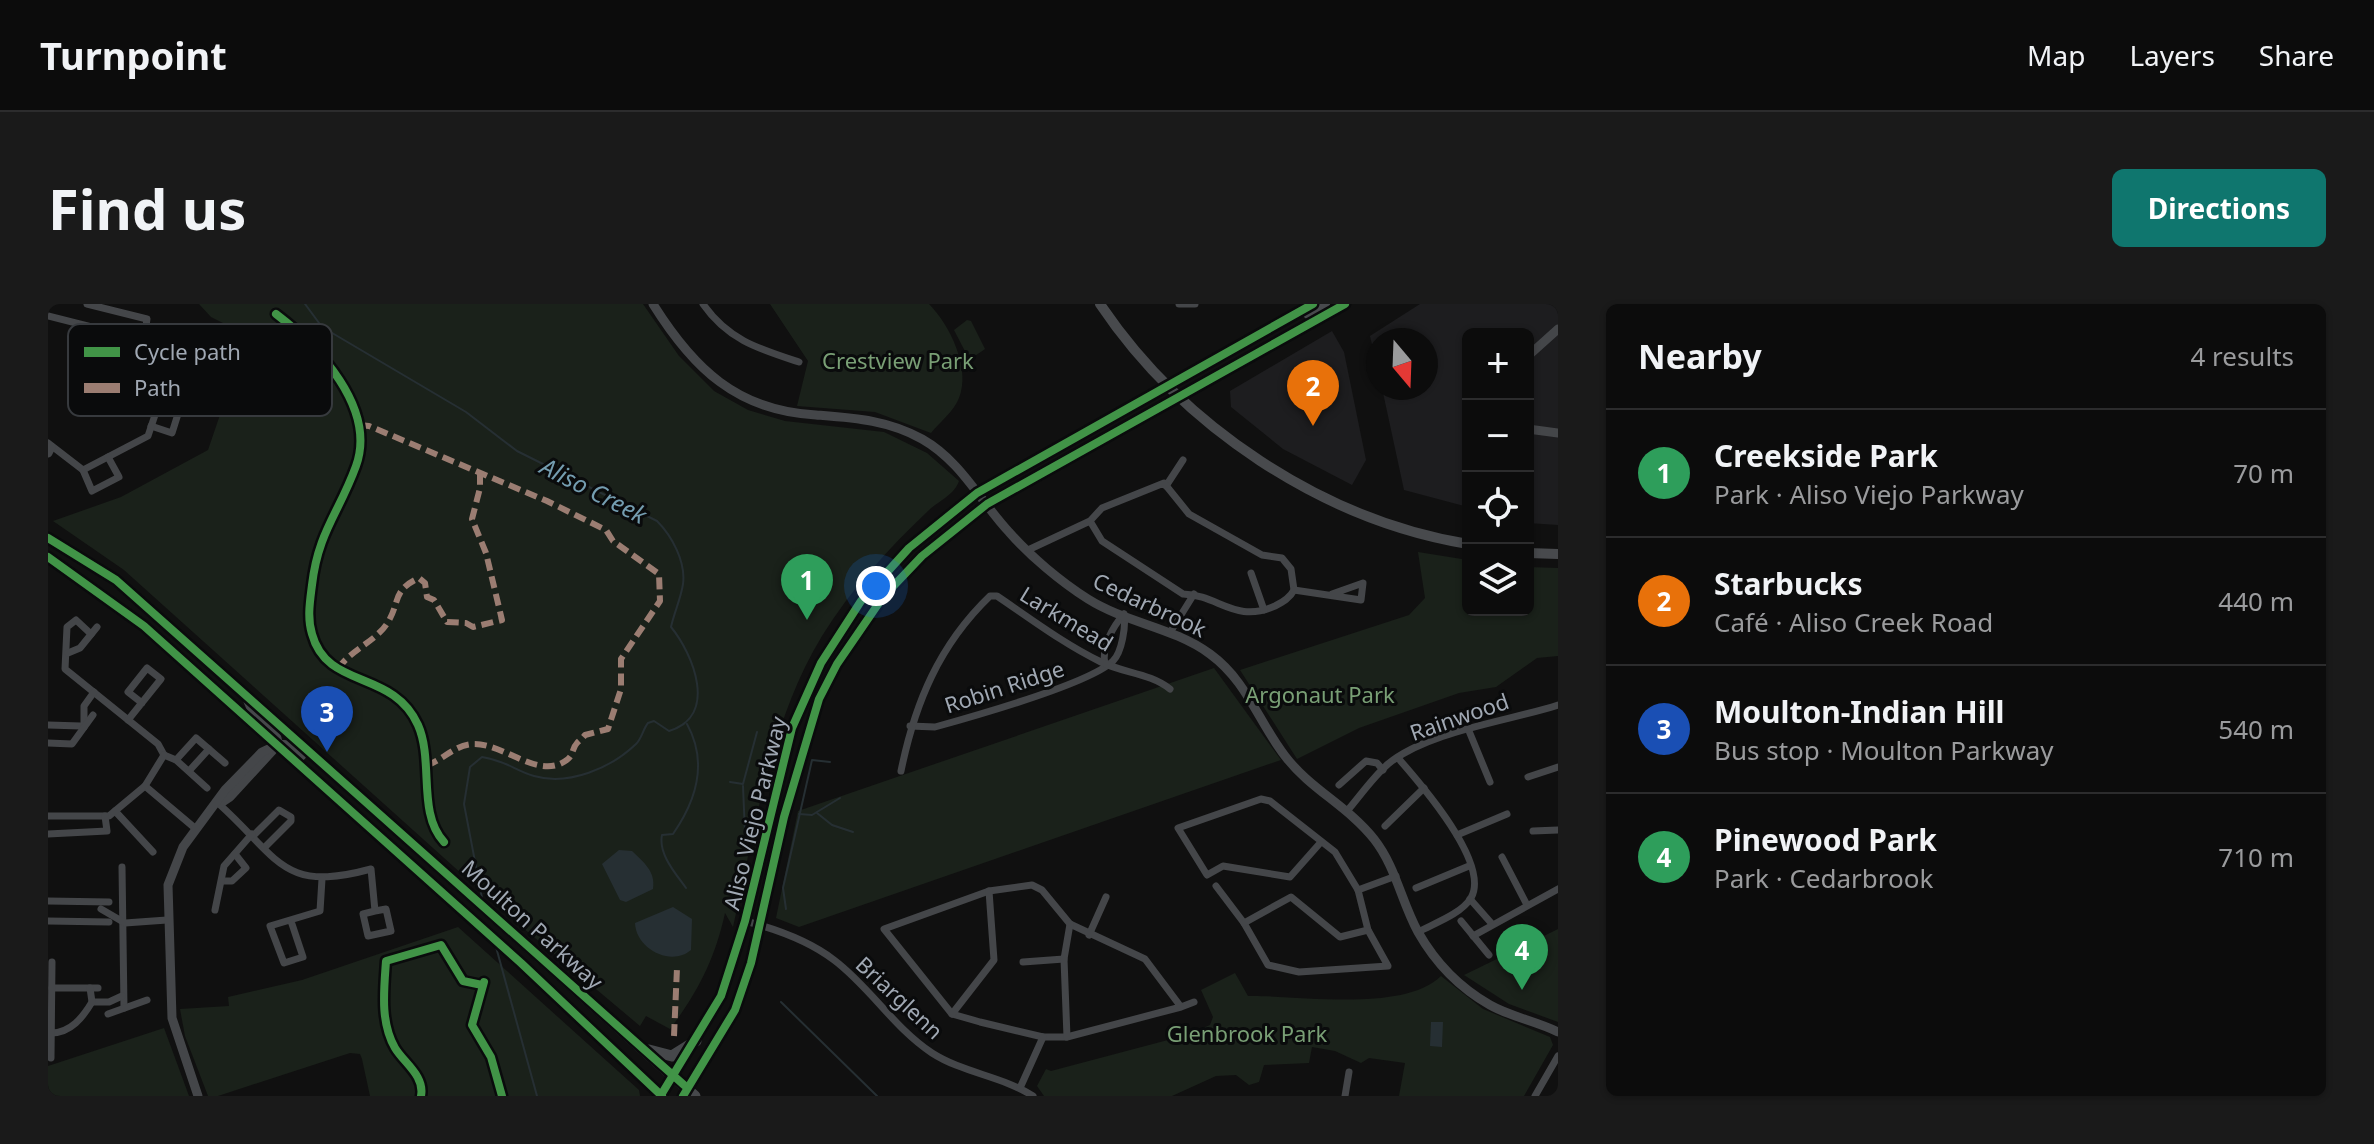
<!DOCTYPE html>
<html lang="en">
<head>
<meta charset="utf-8">
<style>
	:root { --surface:#0c0c0c; --page:#1a1a1a; --text:#f1f3f6; --muted:#9a9b9d; --line:#2c2c2d; --accent:#0f766e }
	body { margin:0; font-family:"Noto Sans",sans-serif; background:var(--page); color:var(--text) }
	.controls { position:absolute; right:24px; top:24px; display:grid; overflow:hidden; border-radius:12px; box-shadow:0 2px 6px #0004 }
	.controls button { width:72px; height:72px; display:grid; place-items:center; padding:0; border:0; border-bottom:2px solid var(--line); background:var(--surface); color:var(--text); font:40px sans-serif }
	.compass { position:absolute; left:1318px; top:24px; width:72px; height:72px; border-radius:50%; background:var(--surface); box-shadow:0 2px 6px #0004; rotate:161deg }
	.you { position:absolute; left:828px; top:282px; width:28px; height:28px; margin:-20px; border:6px solid #fff; border-radius:50%; background:#1a73e8; box-shadow:0 0 0 12px #1a73e833 }
	.badge { display:grid; place-items:center; width:52px; height:52px; border-radius:50%; background:var(--accent); color:#fff; font-size:26px; font-weight:700 }
	.pin { position:absolute; translate:-50% -66px; filter:drop-shadow(0 2px 4px #0008) }
	.pin::after { content:''; position:absolute; top:42px; width:28px; height:24px; background:inherit; clip-path:polygon(0 0,100% 0,50% 100%) }
	.list { margin:0; padding:0; list-style:none }
	h2 { display:flex; justify-content:space-between; align-items:center; height:104px; margin:0; padding:0 32px; font-size:34px }
	h2 small { font-size:26px; font-weight:400; color:var(--muted) }
	.list li { display:grid; grid-template-columns:52px 1fr auto; gap:24px; align-items:center; box-sizing:border-box; height:128px; padding:0 32px; border-top:2px solid var(--line) }
	.list b { display:block; font-size:30px; white-space:nowrap }
	.list p { margin:0; font-size:26px; white-space:nowrap; color:var(--muted) }
	.list em { font-size:26px; font-style:normal; color:var(--muted) }
	.icon { flex:none; width:44px; height:44px; fill:none; stroke:currentColor; stroke-width:2; stroke-linecap:round; stroke-linejoin:round }
	.map { position:relative; flex:none; width:1510px; height:792px; overflow:hidden; border-radius:12px }
	header { display:flex; align-items:center; gap:48px; box-sizing:border-box; height:112px; padding:0 40px; background:var(--surface); border-bottom:2px solid var(--line) }
	header strong { font-size:38px }
	nav { display:flex; gap:44px; margin-inline-start:auto; font-size:28px }
	.intro { display:flex; align-items:center; justify-content:space-between; box-sizing:border-box; height:192px; padding:0 48px }
	h1 { margin:0; font-size:56px }
	.button { padding:20px 36px; border-radius:12px; background:var(--accent); color:#fff; font-size:28px; font-weight:700 }
	main { display:flex; gap:48px; padding:0 48px }
	aside { flex:1; background:var(--surface); border-radius:12px; box-shadow:0 2px 6px #0004 }
	.map>svg:first-child { display:block }
</style>
</head>
<body>
<header>
<strong>Turnpoint</strong>
<nav><a>Map</a><a>Layers</a><a>Share</a></nav>
</header>
<div class="intro"><h1>Find us</h1><a class="button">Directions</a></div>
<main>
<div class="map">
<svg width="1510" height="792" viewBox="0 0 1510 792">
	<rect width="100%" height="100%" fill="#101010"/>
	<g fill="#1d1d1f">
		<polygon points="1372,0 1510,0 1510,221 1480,219 1480,30 1420,30 1420,203 1356,186 1334,84 1378,84 1378,36 1330,36 1330,66 1322,32"/>
		<polygon points="1284,27 1296,48 1318,156 1304,181 1235,145 1183,103 1182,87"/>
	</g>
	<g fill="#1a211a">
		<path d="M 151,0 L 595,0 L 631,52 L 666,87 L 700,106 L 737,117 L 836,128 L 879,149 L 911,177 C 907,190 891,197 881,206 C 841,244 803,285 774,332 C 721,419 707,526 685,623 L 677,609 C 667,655 650,688 622,725 L 598,712 L 592,722 L 455,607 L 76,266 L 5,217 L 73,193 L 160,146 L 190,58 L 181,22 L 163,13 Z"/>
		<path d="M 722,0 L 881,0 C 902,21 923,65 911,94 C 906,107 892,118 883,129 L 827,108 L 749,102 L 760,57 Z"/>
		<polygon points="919,16 923,17 937,45 924,54 920,53 906,26"/>
		<polygon points="1370,248 1420,256 1420,306 1480,306 1480,263 1510,264 1510,352 1489,354 1448,383 1411,389 1311,424 1249,455 1192,366 1361,311 1377,294"/>
		<polygon points="1166,364 1233,456 751,623 728,614 750,507"/>
		<polygon points="410,623 591,786 592,792 322,792 314,755 312,750 302,749 170,792 160,792 137,732 132,705 181,702 180,693 254,676"/>
		<polygon points="1510,625 1510,718 1461,700 1416,671"/>
		<path d="M 1187,669 L 1200,692 C 1251,691 1355,709 1393,672 L 1435,705 L 1502,733 L 1505,741 L 1476,792 L 1351,792 L 1357,759 L 1321,754 L 1313,759 L 1287,747 L 1264,743 L 1261,759 L 1216,761 L 1211,778 L 1201,781 L 1188,771 L 1168,772 L 1124,792 L 996,792 L 989,782 L 998,765 L 1003,767 L 1135,732 L 1162,721 L 1165,713 L 1153,686 Z"/>
		<polygon points="116,724 141,792 0,792 0,762"/>
	</g>
	<g fill="#262f33">
		<path d="M 571,546 L 584,547 C 595,558 608,567 605,585 L 578,598 L 572,596 L 554,560 Z"/>
		<path d="M 625,603 L 644,615 L 643,646 C 623,663 588,645 587,619 Z"/>
		<polygon points="1383,718 1395,718 1394,743 1382,742"/>
	</g>
	<g fill="none" stroke-linecap="round" stroke-linejoin="round">
		<g stroke="#262f33" stroke-width="2">
			<path d="M 257,0 L 274,23 L 418,108 L 469,147 L 609,217 C 624,232 638,258 635,280 C 633,294 626,309 623,323 C 645,350 671,412 621,427 L 606,417 L 600,419 C 595,425 594,434 588,440 C 563,464 521,482 486,472 C 466,466 459,457 434,453 L 422,463 L 416,500 L 434,594"/>
			<polyline points="682,478 695,480 709,428"/>
			<polyline points="695,482 697,529"/>
			<polyline points="769,509 784,521 805,528"/>
			<polyline points="751,510 764,511 792,494"/>
			<path d="M 638,584 C 628,570 610,550 614,531 L 625,530 C 648,497 660,458 639,420"/>
			<polyline points="738,605 735,584 764,456 782,458"/>
			<polyline points="448,643 489,792"/>
			<polyline points="733,698 829,792"/>
		</g>
		<g stroke="#444649" stroke-width="7">
			<path d="M 655,0 C 680,36 711,45 751,58"/>
			<polyline points="1131,0 1147,0"/>
			<polyline points="0,12 95,36"/>
			<polyline points="103,122 124,129 135,94 115,87"/>
			<path d="M 0,139 L 35,166 L 100,132 L 117,81 C 115,52 92,54 99,15 L 39,0"/>
			<polyline points="35,166 44,187 71,173 60,153"/>
			<polyline points="1118,182 1135,156"/>
			<path d="M 980,246 L 1042,217 L 1054,204 L 1116,179 L 1141,210 L 1214,251 L 1234,254 L 1243,265 L 1246,286 C 1242,294 1235,298 1227,302 C 1187,320 1171,291 1135,290 L 1054,237 L 1042,217"/>
			<polyline points="1203,269 1216,306"/>
			<polyline points="1246,286 1313,296 1315,279 1284,290"/>
			<polyline points="1123,327 1146,290"/>
			<polyline points="43,330 28,316 19,323 17,365 110,440 116,451"/>
			<polyline points="20,349 32,344 49,323"/>
			<path d="M 1057,360 C 1053,344 1065,322 1076,310"/>
			<polyline points="80,416 113,375 99,364 80,388 94,399"/>
			<polyline points="0,421 33,422"/>
			<path d="M 862,422 L 887,423 C 923,413 1041,380 1065,357 C 1074,348 1078,322 1076,310"/>
			<polyline points="36,423 36,402 46,388"/>
			<polyline points="1421,427 1442,478"/>
			<polyline points="0,439 24,440 45,411"/>
			<polyline points="116,451 128,456 159,484"/>
			<path d="M 1350,454 C 1371,478 1443,559 1423,594 C 1413,610 1387,619 1370,628"/>
			<polyline points="128,456 148,434 177,459"/>
			<polyline points="141,467 161,445"/>
			<path d="M 853,467 C 867,399 891,341 942,292 L 949,292 C 983,315 1016,340 1053,358 C 1075,369 1102,369 1122,385"/>
			<polyline points="1480,473 1510,463"/>
			<polyline points="1291,481 1318,457 1329,459 1335,466"/>
			<polyline points="97,482 148,525"/>
			<path d="M 171,500 C 232,555 234,589 323,565 L 327,607 L 315,610 L 320,632 L 343,627 L 338,605 L 327,607"/>
			<polyline points="67,507 105,548"/>
			<path d="M 1299,507 C 1312,492 1325,473 1340,460 C 1380,427 1461,417 1510,401"/>
			<polyline points="0,512 61,512 97,482 116,451"/>
			<polyline points="1337,522 1376,484"/>
			<polyline points="1485,527 1510,526"/>
			<polyline points="0,530 59,527 57,512"/>
			<polyline points="206,531 231,506 243,513 243,517 217,543"/>
			<polyline points="1409,531 1459,510"/>
			<polyline points="1454,553 1479,601"/>
			<polyline points="74,563 76,704"/>
			<polyline points="174,577 184,577 198,564 187,550"/>
			<polyline points="1168,582 1196,619 1220,661 1251,668 1340,662 1320,626 1310,586 1287,548 1222,497 1213,495 1130,524 1159,571 1175,562 1242,573 1273,538"/>
			<polyline points="1368,584 1421,562"/>
			<polyline points="1310,586 1348,572"/>
			<polyline points="1422,595 1444,620"/>
			<polyline points="0,597 61,598"/>
			<polyline points="53,605 77,619 119,616"/>
			<polyline points="167,606 176,562 204,530"/>
			<polyline points="0,617 61,618"/>
			<polyline points="243,617 255,653 236,659 222,622 272,607 274,575"/>
			<path d="M 697,617 C 728,625 760,636 786,656 C 822,683 846,724 884,749 C 915,769 954,772 985,792"/>
			<polyline points="1413,617 1441,651"/>
			<polyline points="1196,619 1243,593 1292,633 1320,626"/>
			<polyline points="1041,631 1058,593"/>
			<polyline points="1425,632 1510,585"/>
			<polyline points="975,658 1016,655"/>
			<polyline points="4,684 50,684"/>
			<polyline points="44,698 61,698 74,692"/>
			<polyline points="1133,703 1097,655 1022,620 994,586 984,581 941,587 836,625 904,710 932,718 995,733 1019,733 1133,703 1146,698"/>
			<polyline points="60,710 99,696"/>
			<polyline points="904,710 946,656 941,587"/>
			<path d="M 3,729 C 23,729 35,713 44,698 L 42,684"/>
			<polyline points="1019,733 1016,655 1022,620"/>
			<polyline points="3,754 4,658"/>
			<polyline points="972,784 995,733"/>
			<polyline points="1297,792 1301,768"/>
			<polyline points="1487,792 1510,752"/>
		</g>
		<g stroke="#444649" stroke-width="9">
			<path d="M 605,0 C 645,64 689,107 768,111 C 806,114 840,116 874,135 C 913,157 932,197 961,228 C 982,252 1013,278 1040,295 C 1078,319 1125,323 1162,350 C 1199,377 1210,417 1237,452 C 1262,485 1300,502 1326,535 C 1348,563 1353,597 1370,628 C 1387,658 1412,684 1442,701 C 1463,713 1488,717 1510,728"/>
			<polyline points="1480,52 1510,25"/>
			<polyline points="1480,125 1510,129"/>
			<polyline points="0,149 3,143"/>
			<polyline points="173,499 182,493 227,444"/>
			<polyline points="150,792 124,714 120,581 135,543 177,486 214,448 229,441"/>
		</g>
		<g stroke="#484a4d" stroke-width="10">
			<path d="M 1052,0 C 1134,122 1274,216 1420,240"/>
			<polyline points="1260,10 1277,0"/>
			<polyline points="1480,249 1510,250"/>
			<polyline points="612,792 673,692 697,617 744,424 773,359 813,297 861,244 929,189 1265,0"/>
			<polyline points="635,792 687,706 703,659 736,513 771,395 789,360 835,293 874,252 939,200 1297,0"/>
		</g>
		<g stroke="#46484b" stroke-width="11">
			<polyline points="0,234 68,276 647,792"/>
			<polyline points="0,253 96,322 473,659 614,792"/>
			<path d="M 201,397 C 207,416 229,422 229,441 L 242,442 L 253,451"/>
			<polyline points="601,746 624,752 648,737"/>
		</g>
		<g stroke="#9b7d72" stroke-width="6" stroke-dasharray="12 6" stroke-linecap="butt">
			<path d="M 311,121 L 321,122 L 499,197 L 558,226 L 565,237 L 611,270 L 612,297 L 573,355 L 573,385 L 560,425 L 537,431 C 535,434 532,436 529,439 C 524,444 526,450 520,455 C 492,478 457,439 425,440 C 407,441 396,455 380,461"/>
			<path d="M 290,365 C 302,346 329,337 340,318 C 352,299 344,286 371,274 L 377,279 L 379,293 L 386,296 L 399,318 L 418,319 L 425,323 L 454,316 L 438,249 L 424,215 L 432,184 L 432,170"/>
			<polyline points="626,732 629,664"/>
		</g>
		<defs>
			<g id="cycleway">
				<path d="M 228,10 C 270,42 329,104 308,162 C 291,209 270,228 264,281 C 262,297 259,314 264,330 C 279,386 345,365 370,421 C 386,457 369,509 396,538"/>
				<polyline points="0,234 68,276 636,781"/>
				<polyline points="0,253 96,322 473,659 614,792"/>
				<polyline points="436,678 424,721 443,753 454,792"/>
				<polyline points="613,791 673,692 697,617 744,424 773,359 813,297 861,244 929,189 1265,0"/>
				<path d="M 373,792 C 377,772 356,759 347,744 C 332,718 336,686 338,657 L 393,641 L 415,677 L 434,681"/>
				<polyline points="635,792 687,706 703,659 736,513 771,395 789,360 835,293 874,252 939,200 1297,0"/>
			</g>
		</defs>
		<use href="#cycleway" stroke="#0a0b0c" stroke-width="13"/>
		<use href="#cycleway" stroke="#419447" stroke-width="8"/>
	</g>
	<g text-anchor="middle" dominant-baseline="central" stroke-width="6" stroke-linejoin="round" paint-order="stroke">
		<g font-size="22" fill="#799f75" stroke="#0a0b0c">
			<text x="850" y="56">Crestview Park</text>
			<text x="1272" y="390">Argonaut Park</text>
			<text x="1199" y="729">Glenbrook Park</text>
		</g>
		<g font-size="22" fill="#a0a8b3" stroke="#0a0b0c">
			<text transform="translate(1102 300) rotate(25)">Cedarbrook</text>
			<text transform="translate(1019 314) rotate(31)">Larkmead</text>
			<text transform="translate(956 382) rotate(-18)">Robin Ridge</text>
			<text transform="translate(1411 412) rotate(-19)">Rainwood</text>
			<text transform="translate(706 509) rotate(-76)">Aliso Viejo Parkway</text>
			<text transform="translate(485 620) rotate(42)">Moulton Parkway</text>
			<text transform="translate(852 693) rotate(43)">Briarglenn</text>
		</g>
		<g font-size="24" font-style="italic" fill="#749db0" stroke="#0a0b0c">
			<text transform="translate(546 186) rotate(27)">Aliso Creek</text>
		</g>
	</g>
	<rect x="20" y="20" width="264" height="92" rx="12" fill="#0a0b0c" stroke="#373a3e" stroke-width="2"/>
	<rect x="36" y="43" width="36" height="10" fill="#419447"/>
	<rect x="36" y="79" width="36" height="10" fill="#9b7d72"/>
	<g font-size="22" fill="#a0a8b3">
		<text x="86" y="56">Cycle path</text>
		<text x="86" y="92">Path</text>
	</g>
</svg>
<div class="controls">
<button>+</button>
<button>−</button>
<button><svg class="icon" aria-label="locate" viewBox="0 0 24 24"><circle cx="12" cy="12" r="6"/><path d="M12 2v4M12 18v4M2 12h4M18 12h4"/></svg></button>
<button><svg class="icon" aria-label="layers" viewBox="0 0 24 24"><path d="M12 4l9 5-9 5-9-5zM3 14l9 5 9-5"/></svg></button>
</div>
<svg class="compass" viewBox="-18 -18 36 36"><path d="M0-13l5 13h-10z" fill="#e53935"/><path d="M0 13l5-13h-10z" fill="#9a9b9d"/></svg>
<div class="you"></div>
<div class="pin badge" style="left:759px;top:316px;background:#2e9e5b">1</div>
<div class="pin badge" style="left:1265px;top:122px;background:#e8710a">2</div>
<div class="pin badge" style="left:279px;top:448px;background:#1a4fb4">3</div>
<div class="pin badge" style="left:1474px;top:686px;background:#2e9e5b">4</div>
</div>
<aside>
<h2>Nearby<small>4 results</small></h2>
<ul class="list">
<li><span class="badge" style="background:#2e9e5b">1</span><div><b>Creekside Park</b><p>Park · Aliso Viejo Parkway</p></div><em>70 m</em></li>
<li><span class="badge" style="background:#e8710a">2</span><div><b>Starbucks</b><p>Café · Aliso Creek Road</p></div><em>440 m</em></li>
<li><span class="badge" style="background:#1a4fb4">3</span><div><b>Moulton-Indian Hill</b><p>Bus stop · Moulton Parkway</p></div><em>540 m</em></li>
<li><span class="badge" style="background:#2e9e5b">4</span><div><b>Pinewood Park</b><p>Park · Cedarbrook</p></div><em>710 m</em></li>
</ul>
</aside>
</main>
</body>
</html>
